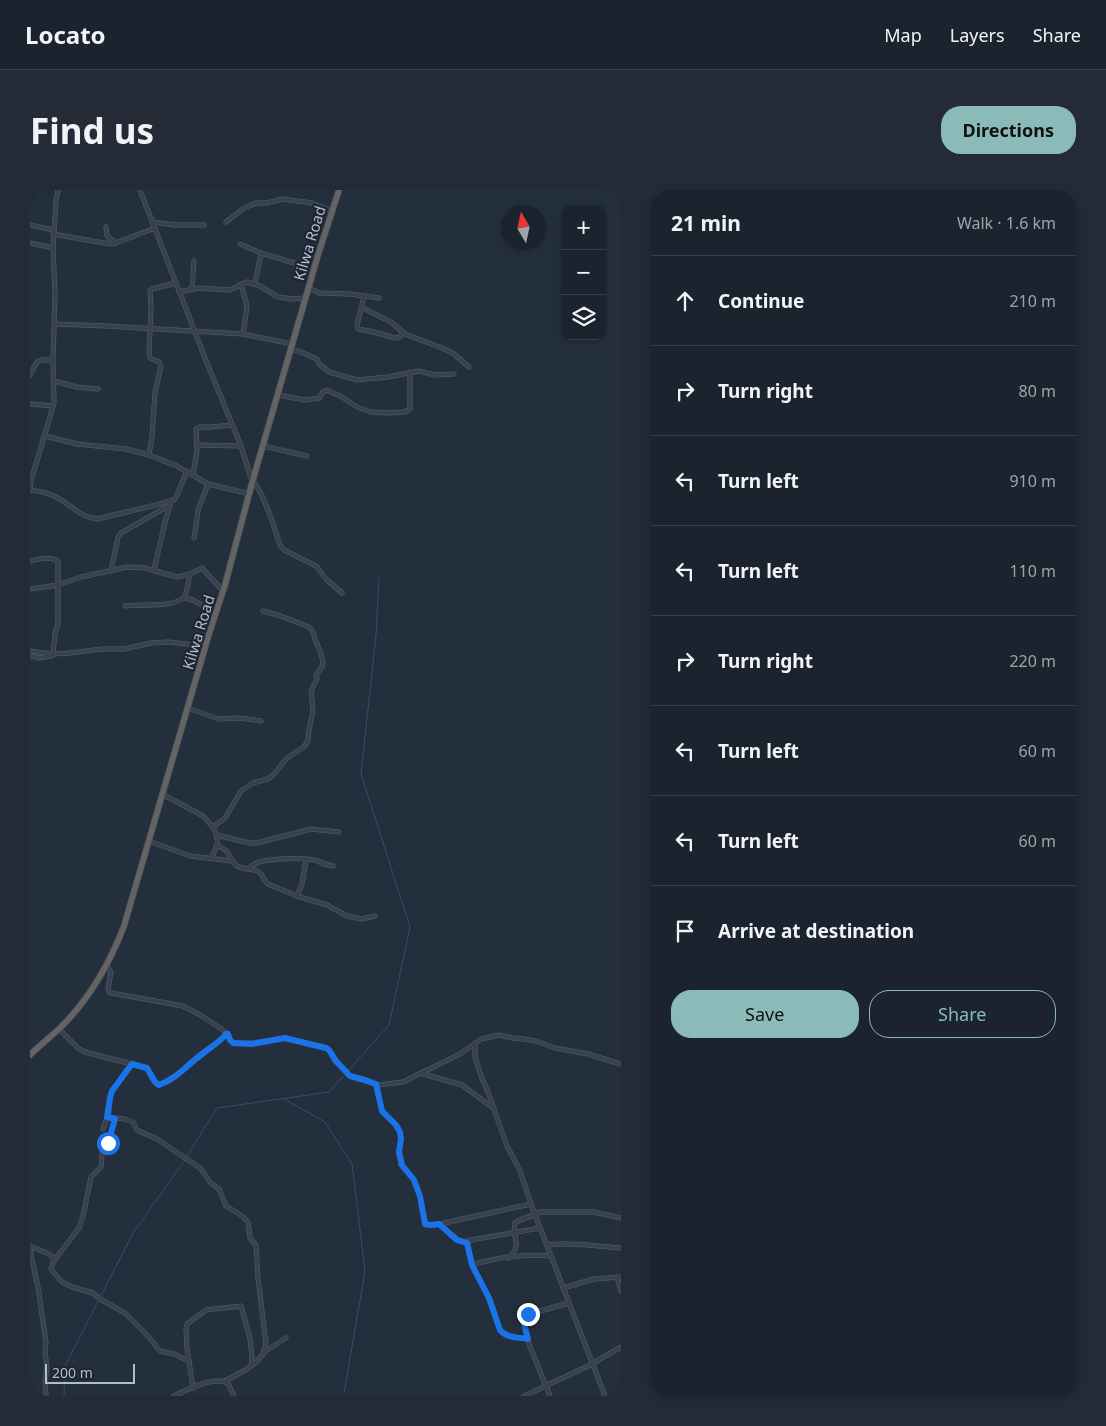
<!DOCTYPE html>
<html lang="en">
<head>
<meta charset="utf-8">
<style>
	:root { --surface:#1b232e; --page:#242b36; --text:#f1f3f6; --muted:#a0a4aa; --line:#39404a; --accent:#8bbbb9 }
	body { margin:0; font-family:"Noto Sans",sans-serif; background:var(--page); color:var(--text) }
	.controls { position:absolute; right:15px; top:15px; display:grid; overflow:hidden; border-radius:10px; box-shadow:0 2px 8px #0003 }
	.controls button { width:45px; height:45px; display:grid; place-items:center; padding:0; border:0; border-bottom:1px solid var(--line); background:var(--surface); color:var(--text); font:25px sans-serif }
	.compass { position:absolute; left:471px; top:15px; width:45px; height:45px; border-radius:50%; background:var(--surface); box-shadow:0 2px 8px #0003; rotate:351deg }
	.scale { position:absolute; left:15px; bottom:12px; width:90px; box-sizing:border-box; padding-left:5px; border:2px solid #b4bcc9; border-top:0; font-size:14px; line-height:18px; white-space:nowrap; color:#b4bcc9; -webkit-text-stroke:4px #1d2633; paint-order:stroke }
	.stop { position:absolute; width:15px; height:15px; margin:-11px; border:4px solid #1a73e8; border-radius:50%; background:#fff }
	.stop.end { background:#1a73e8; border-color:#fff; box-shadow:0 1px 5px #0008 }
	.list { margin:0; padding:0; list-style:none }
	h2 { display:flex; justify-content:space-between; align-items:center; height:65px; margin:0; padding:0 20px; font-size:21px }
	h2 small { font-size:16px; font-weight:400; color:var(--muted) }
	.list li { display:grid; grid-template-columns:32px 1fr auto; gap:15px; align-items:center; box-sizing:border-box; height:90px; padding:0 20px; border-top:1px solid var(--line) }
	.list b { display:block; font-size:19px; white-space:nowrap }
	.list em { font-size:16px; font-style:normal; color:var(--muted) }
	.actions { display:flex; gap:10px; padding:15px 20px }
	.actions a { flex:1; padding:11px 0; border:1px solid var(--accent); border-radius:20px; text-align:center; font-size:18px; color:var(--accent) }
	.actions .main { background:var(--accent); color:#111 }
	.icon { flex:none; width:28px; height:28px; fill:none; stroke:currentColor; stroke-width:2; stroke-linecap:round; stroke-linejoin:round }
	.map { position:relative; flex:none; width:591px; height:1206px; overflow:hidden; border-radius:20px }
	header { display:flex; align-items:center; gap:30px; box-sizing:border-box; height:70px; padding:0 25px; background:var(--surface); border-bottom:1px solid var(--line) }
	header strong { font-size:24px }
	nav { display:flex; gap:28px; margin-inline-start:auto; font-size:18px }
	.intro { display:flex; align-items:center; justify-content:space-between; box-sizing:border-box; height:120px; padding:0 30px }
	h1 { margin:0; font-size:35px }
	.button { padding:12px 22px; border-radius:20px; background:var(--accent); color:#111; font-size:18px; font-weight:700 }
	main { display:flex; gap:30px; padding:0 30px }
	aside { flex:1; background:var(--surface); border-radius:20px; box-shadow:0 2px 8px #0003 }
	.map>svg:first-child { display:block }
</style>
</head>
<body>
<header>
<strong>Locato</strong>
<nav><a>Map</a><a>Layers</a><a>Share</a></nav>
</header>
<div class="intro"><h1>Find us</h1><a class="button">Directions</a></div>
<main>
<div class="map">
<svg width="591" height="1206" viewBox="0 0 591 1206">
	<rect width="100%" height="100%" fill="#242f3e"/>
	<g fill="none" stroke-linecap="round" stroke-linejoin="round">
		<g stroke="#394c67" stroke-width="1">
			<polyline points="254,909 295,932 322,974 335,1081 314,1203"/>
			<polyline points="157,966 187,918 299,902 359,835 380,737 331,584 346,445 349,388"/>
			<polyline points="34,1206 35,1176 103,1043 155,970"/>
		</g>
		<defs>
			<g id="minor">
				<polyline points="110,0 175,168 211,256 222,291"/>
				<polyline points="123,32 145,35 174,35"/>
				<polyline points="196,32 214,18 226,13 237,13 253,9 282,13 301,21"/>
				<polyline points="0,35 23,40"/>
				<polyline points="76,37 77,46 86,53"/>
				<polyline points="23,44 68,52 83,54 125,38"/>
				<polyline points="0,53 23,58"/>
				<polyline points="210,54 231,63 271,75 283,82"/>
				<polyline points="211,94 217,116 213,144"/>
				<polyline points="225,94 231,63"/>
				<polyline points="279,98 289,103 320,104 349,108"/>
				<polyline points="162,99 164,71"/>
				<polyline points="149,102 169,98 200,100 217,92 230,96 248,107 263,109 275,108"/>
				<polyline points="334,106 327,135 328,139 344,142 365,148 370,147 373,142"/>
				<polyline points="331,117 361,132 375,144 412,158 424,164 439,177"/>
				<polyline points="25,134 77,136 213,144 262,154"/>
				<polyline points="261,160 268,161 287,169 289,174 299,182 327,190 358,187 389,181 405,185 424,184"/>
				<polyline points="0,185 7,172 12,170 23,170"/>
				<polyline points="24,191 47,197 68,199"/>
				<polyline points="248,205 275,210 289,208 293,202 297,200 312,207 327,217 341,222 356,223 375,222 380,219 380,182"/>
				<polyline points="0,214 23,216"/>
				<polyline points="15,246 47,254 96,259 119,265 147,276 178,294 220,304"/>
				<polyline points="167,255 211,256"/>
				<polyline points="233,256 277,266"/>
				<polyline points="119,265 122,246 125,203 131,176 129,172 120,168 119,164 121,117 120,101 122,99 146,93"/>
				<polyline points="163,285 167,261 166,239 170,237 181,237 202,235"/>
				<path d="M 223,290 C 236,309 243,334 250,355 L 254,360 L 286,376 L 296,389 L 312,403"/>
				<polyline points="0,300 1,291 24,213 23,170 25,104 23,58 26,11 28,0"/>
				<path d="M 0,300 C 10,301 19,303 28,308 C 41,315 51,328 67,329 L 126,315 L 144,310 L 147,305 L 157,281"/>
				<polyline points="164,348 166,336 168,320 178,294"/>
				<path d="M 0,371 C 9,369 20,366 28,371 L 28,433 L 25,444 L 23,464"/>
				<polyline points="124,380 135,332 140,315"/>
				<polyline points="81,381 88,347 91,343 140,315"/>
				<polyline points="0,399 28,395 51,387 97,377 115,378 147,387 160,384 172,378 193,401"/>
				<polyline points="154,408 163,410 173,416 186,421"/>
				<path d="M 95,416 C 109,414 145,418 154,407 C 158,402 158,390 160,384"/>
				<polyline points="0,461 23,464 40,463 72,459 94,459 121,453 138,452 175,456"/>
				<polyline points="0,466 9,468 22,466"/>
				<polyline points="158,518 189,529 209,528 231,531"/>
				<path d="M 132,604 L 173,626 L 183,637 L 186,643 L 188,656 C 203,662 196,666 206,675 C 213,681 222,677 229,682 C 233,685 234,691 238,694 L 267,706 L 297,715 L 317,726 L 332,729 L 345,726"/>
				<polyline points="183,637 195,628 211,601 223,593 238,589 244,584 257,568 274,557 278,551 279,540 283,520 281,501 287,489 286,485 292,477 293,471 291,464 286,452 282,440 279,437 248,425 233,421"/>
				<polyline points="187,645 219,653 227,653 281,639 309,642"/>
				<polyline points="119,651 160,666 202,671"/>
				<polyline points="182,668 187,654"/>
				<path d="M 219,679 C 220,678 223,674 225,674 C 235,668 277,667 288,671 C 293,674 297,675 303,676"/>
				<polyline points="267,706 272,694 276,670"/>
				<polyline points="77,776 81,782 78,798 79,802 81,803 153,816 172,826 197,843 200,850 203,853 222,853 255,848 296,858 299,860 305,871 320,886 348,895 373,892 430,864 451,849 469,845 483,848 494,849 506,851 525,858 558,864 591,874"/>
				<path d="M 29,839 L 49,859 L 55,862 L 117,878 L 125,892 L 129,895 C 146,889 157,875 171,864 C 179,858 189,853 196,844 L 198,845"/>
				<polyline points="445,854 445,867 451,886 458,902 477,956 490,981 502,1017 575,1206"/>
				<polyline points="390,883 432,895 463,918"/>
				<polyline points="346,894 352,921 366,935 370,942 371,949 369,962 371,975 384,990 390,1006 395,1034 396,1035 405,1035 501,1014"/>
				<polyline points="77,927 94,929 103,932 107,940 127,949 170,978 180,992 189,999 196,1016 212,1026 218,1032 220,1048 226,1055 228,1088 236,1154 233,1163"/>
				<polyline points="85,929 78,953 72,964 71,977 61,987 53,1026 49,1038 23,1072 21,1079 32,1092 42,1097 63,1103 70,1109 95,1123 117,1145 130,1161 144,1164 159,1171"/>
				<polyline points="73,939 79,923 80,908 82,901 101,874"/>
				<path d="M 409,1034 L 427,1049 L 437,1053 L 442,1075 L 459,1108 L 470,1140 C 476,1148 488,1147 498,1149"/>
				<polyline points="435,1051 510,1038"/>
				<path d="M 517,1055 C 542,1052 566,1056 591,1058"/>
				<polyline points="0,1056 17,1063 26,1069"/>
				<polyline points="0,1060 8,1097 16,1152 15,1161 17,1178 15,1191 16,1206"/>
				<path d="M 478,1068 C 494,1054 481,1048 485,1033 C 492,1027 502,1028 509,1022 L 564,1022 L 591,1028"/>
				<path d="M 442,1075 C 467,1067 495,1064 521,1066"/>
				<polyline points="587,1087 591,1101"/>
				<polyline points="533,1098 564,1089 591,1087"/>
				<polyline points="195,1191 217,1179 225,1173 237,1160 256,1148"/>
				<polyline points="163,1198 157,1158 156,1138 157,1134 176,1120 211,1116 220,1148 222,1167 221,1176"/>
				<path d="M 144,1206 C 158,1199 184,1186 198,1193 L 204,1206"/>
				<polyline points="494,1206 558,1176 591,1157"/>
				<polyline points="520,1206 499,1154 493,1128 496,1125 539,1113"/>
			</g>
			<path id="trunk" d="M 0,865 C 9,856 19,848 29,839 C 59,810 79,775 94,736 L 179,444 L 195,395 L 222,293 L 288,65 L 309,0"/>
		</defs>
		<use href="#minor" stroke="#565f6c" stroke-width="5"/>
		<use href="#trunk" stroke="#434c59" stroke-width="7"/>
		<use href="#minor" stroke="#38414e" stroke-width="4"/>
		<use href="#trunk" stroke="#656462" stroke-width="5.5"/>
	</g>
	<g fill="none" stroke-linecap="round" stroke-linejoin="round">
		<path stroke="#1a73e8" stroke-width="6" d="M 78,953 L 85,929 L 77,927 L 80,908 L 82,901 L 102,874 L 117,878 L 125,892 L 129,895 C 146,889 157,875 171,865 C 179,858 189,853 196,844 L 198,844 L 200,850 L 203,853 L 222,854 L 255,848 L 296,858 L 299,860 L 306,871 L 320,886 L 335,890 L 346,894 L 352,921 L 366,935 L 370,942 L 371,949 L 369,962 L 372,975 L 384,990 L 390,1006 L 395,1034 L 401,1035 L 409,1034 L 427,1050 L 437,1053 L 442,1075 L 459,1108 L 470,1140 C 476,1148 488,1147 498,1149 L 493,1130 L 494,1127 L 498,1124"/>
	</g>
	<g text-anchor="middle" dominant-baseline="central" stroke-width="4.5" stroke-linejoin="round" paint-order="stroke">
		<g font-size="15" fill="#b4bcc9" stroke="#1d2633">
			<text transform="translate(279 53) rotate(-73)">Kilwa Road</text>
			<text transform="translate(168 442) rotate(-73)">Kilwa Road</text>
		</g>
	</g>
</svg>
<div class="controls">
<button>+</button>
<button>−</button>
<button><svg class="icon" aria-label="layers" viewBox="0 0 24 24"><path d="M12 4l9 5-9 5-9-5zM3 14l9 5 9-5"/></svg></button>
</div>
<svg class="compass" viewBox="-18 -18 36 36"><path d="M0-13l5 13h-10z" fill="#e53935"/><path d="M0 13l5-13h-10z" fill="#a0a4aa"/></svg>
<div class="scale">200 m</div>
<div class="stop" style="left:78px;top:953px"></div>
<div class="stop end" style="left:498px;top:1124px"></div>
</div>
<aside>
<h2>21 min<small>Walk · 1.6 km</small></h2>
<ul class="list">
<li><svg class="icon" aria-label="ahead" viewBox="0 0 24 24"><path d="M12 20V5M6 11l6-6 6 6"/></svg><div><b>Continue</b></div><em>210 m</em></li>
<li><svg class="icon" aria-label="right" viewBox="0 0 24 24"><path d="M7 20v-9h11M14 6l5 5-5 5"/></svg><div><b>Turn right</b></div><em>80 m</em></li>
<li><svg class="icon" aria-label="left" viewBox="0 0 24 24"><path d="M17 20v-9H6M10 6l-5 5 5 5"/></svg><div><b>Turn left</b></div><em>910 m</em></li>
<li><svg class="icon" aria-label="left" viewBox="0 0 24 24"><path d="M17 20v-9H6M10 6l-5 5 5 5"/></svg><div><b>Turn left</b></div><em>110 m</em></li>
<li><svg class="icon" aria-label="right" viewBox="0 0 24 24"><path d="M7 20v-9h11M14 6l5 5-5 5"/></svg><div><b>Turn right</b></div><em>220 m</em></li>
<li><svg class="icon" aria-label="left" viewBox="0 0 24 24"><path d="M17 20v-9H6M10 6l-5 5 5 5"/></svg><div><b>Turn left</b></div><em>60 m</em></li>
<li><svg class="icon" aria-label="left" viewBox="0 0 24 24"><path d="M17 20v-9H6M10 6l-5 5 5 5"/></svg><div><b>Turn left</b></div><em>60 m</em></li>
<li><svg class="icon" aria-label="arrive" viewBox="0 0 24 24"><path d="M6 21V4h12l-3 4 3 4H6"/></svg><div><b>Arrive at destination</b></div></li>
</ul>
<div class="actions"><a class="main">Save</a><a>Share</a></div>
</aside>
</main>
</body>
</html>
